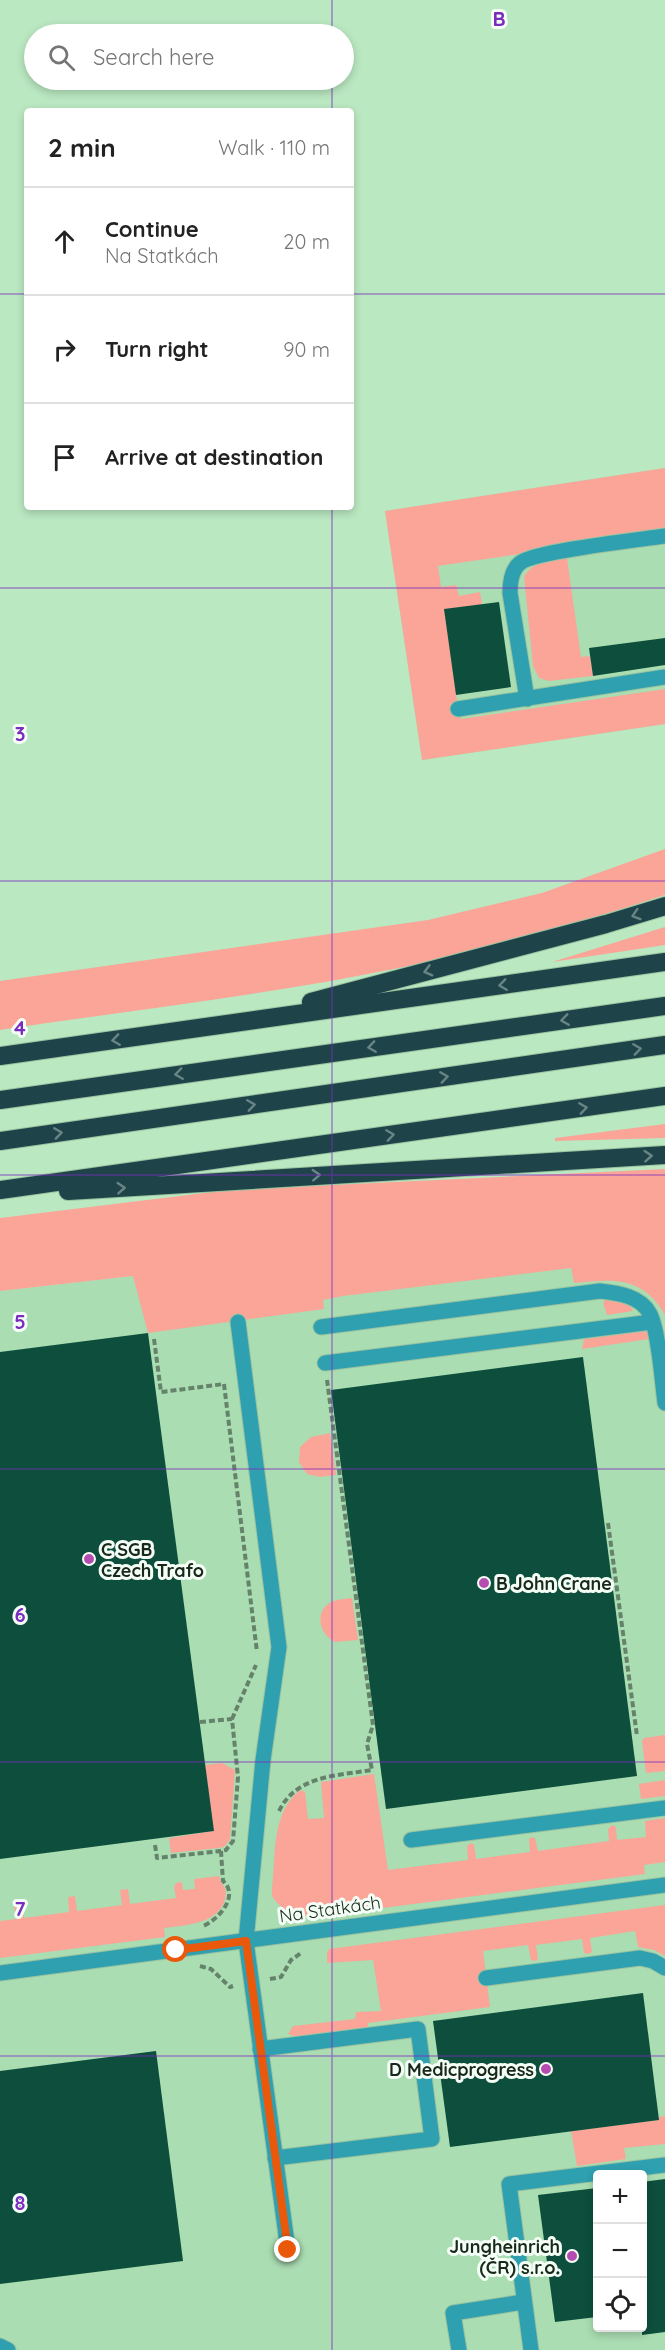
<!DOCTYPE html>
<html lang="en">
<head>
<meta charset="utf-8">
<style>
	:root { --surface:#fff; --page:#f2f2f2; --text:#222; --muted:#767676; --line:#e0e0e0 }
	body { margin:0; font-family:Quicksand,sans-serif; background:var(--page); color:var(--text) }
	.controls { position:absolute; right:18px; bottom:18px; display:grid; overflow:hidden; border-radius:6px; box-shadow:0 3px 9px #0003 }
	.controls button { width:54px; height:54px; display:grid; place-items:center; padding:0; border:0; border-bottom:2px solid var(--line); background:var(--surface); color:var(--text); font:30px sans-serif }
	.stop { position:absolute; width:18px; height:18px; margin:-14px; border:4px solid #ea580c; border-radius:50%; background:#fff }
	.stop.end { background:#ea580c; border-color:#fff; box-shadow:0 2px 6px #0008 }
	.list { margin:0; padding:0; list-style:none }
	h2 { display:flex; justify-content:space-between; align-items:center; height:78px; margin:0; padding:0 24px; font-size:26px }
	h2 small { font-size:20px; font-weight:400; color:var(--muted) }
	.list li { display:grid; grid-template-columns:39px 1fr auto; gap:18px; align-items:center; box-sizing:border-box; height:108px; padding:0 24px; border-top:2px solid var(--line) }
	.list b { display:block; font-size:22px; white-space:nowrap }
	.list p { margin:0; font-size:20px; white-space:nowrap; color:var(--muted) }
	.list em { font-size:20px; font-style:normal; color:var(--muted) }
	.icon { flex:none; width:33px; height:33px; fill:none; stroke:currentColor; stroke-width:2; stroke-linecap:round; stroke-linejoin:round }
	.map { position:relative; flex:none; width:665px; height:2350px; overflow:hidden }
	.search { position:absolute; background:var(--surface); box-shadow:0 3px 9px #0003; left:24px; top:24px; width:330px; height:66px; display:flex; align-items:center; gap:15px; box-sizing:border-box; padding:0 21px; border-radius:33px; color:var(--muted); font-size:22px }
	.panel { position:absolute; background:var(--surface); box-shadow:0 3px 9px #0003; left:24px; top:108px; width:330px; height:402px; border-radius:6px }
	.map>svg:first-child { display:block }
</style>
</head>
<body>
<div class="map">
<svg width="665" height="2350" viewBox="0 0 665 2350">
	<rect width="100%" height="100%" fill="#bae8c1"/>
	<g fill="#aaddb2" fill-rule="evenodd">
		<polygon points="665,468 665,724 422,760 385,511"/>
		<path d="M 665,1247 L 665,2350 L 0,2350 L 0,1291 L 239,1264 ZM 598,2174 L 642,2174 L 642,2328 L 598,2328 Z"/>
	</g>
	<g fill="#faa598">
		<polygon points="665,468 665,533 438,566 441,587 456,585 459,596 480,592 482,604 456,695 461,719 665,689 665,724 422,760 385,511"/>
		<path d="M 567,558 L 581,657 L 590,656 L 593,676 L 549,681 L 539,678 L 533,666 L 524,577 C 533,560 550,561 567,558 Z"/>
		<path d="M 665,849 L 665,895 C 578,923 489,950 399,968 C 267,995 133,1010 0,1030 L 0,981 L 428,920 L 542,893 Z"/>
		<polygon points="665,927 665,945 552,962"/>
		<polygon points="665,1124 665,1138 555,1141 555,1138"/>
		<path d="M 665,1169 L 665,1315 C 643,1276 613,1279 574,1283 L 571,1268 L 343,1296 L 323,1300 L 324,1309 L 148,1333 L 133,1276 L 0,1291 L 0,1218 L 229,1190 Z"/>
		<polygon points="605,1300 616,1300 629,1304 633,1311 607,1315 603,1303"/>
		<polygon points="643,1331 649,1332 649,1339 582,1349 584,1339"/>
		<polygon points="330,1433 336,1475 320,1477 307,1474 299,1462 300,1447 311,1437"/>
		<path d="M 352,1598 L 358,1640 L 335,1642 C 321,1635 314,1615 328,1604 C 335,1599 344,1599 352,1598 Z"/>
		<polygon points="665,1735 665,1771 646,1773 642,1741 644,1738"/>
		<polygon points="222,1763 235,1770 230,1840 224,1847 219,1848 171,1853 169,1838 213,1831 205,1765"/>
		<path d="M 374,1774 L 388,1870 L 468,1860 L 467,1846 L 471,1843 L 474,1845 L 476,1859 L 530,1852 L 529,1839 L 532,1837 L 535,1838 L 538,1851 L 609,1841 L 608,1829 L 612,1825 L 616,1827 L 617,1840 L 646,1837 L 645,1821 L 665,1818 L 665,1862 L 644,1865 L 645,1874 L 321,1916 C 301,1917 283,1914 272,1896 L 272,1889 C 276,1854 271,1814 300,1790 L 305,1792 L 308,1819 L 324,1818 L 321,1782 Z"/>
		<polygon points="665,1780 665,1796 641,1799 639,1784"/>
		<path d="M 219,1876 C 220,1883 226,1887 226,1893 C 224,1924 186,1925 164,1928 L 165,1937 L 0,1958 L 0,1921 L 16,1919 L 14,1904 L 22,1903 L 24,1918 L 69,1912 L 68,1897 L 75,1896 L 77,1911 L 122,1905 L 120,1890 L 128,1889 L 130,1904 L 176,1898 L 174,1887 L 176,1883 L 182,1882 L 183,1890 L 195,1889 L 194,1879 Z"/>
		<polygon points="665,1905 665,1956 654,1950 638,1947 635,1931 590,1938 592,1952 588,1954 584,1953 582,1939 536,1945 538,1959 535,1961 531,1960 528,1945 483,1951 490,2007 368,2023 368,2030 301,2038 288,2034 293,2026 355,2019 356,2012 381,2011 373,1960 327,1963 327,1953 329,1949"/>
		<polygon points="665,2116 665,2144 624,2148 626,2159 577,2166 571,2131 659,2120 659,2117"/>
	</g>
	<g fill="#0d4f3c">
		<polygon points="499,602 511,687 456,695 444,609"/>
		<polygon points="665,638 665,665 593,676 589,648"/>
		<polygon points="148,1333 214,1831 0,1859 0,1352"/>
		<polygon points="583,1357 637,1776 386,1809 331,1390"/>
		<polygon points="643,1993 659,2120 450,2147 433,2021"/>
		<polygon points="156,2051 183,2261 0,2284 0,2071"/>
		<polygon points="665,2179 665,2332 642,2335 642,2182"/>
		<polygon points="597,2188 597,2317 555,2322 538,2195"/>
	</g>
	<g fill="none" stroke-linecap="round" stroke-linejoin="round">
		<defs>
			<g id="minor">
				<path d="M 527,699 L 510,593 C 510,583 511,570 520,563 C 535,551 639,540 665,536"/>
				<polyline points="458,709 665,677"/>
				<polyline points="238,1322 279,1647 263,1760 246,1941 288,2250"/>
				<path d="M 321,1327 L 600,1291 C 618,1293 641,1296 650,1314 C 659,1332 662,1382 665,1403"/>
				<polyline points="325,1363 652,1322"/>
				<polyline points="411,1840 665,1808"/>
				<polyline points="0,1973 665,1885"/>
				<polyline points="486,1978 640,1958 653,1961 665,1968"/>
				<polyline points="260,2049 418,2029 432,2139 275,2158"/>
				<polyline points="0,2346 8,2350"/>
				<polyline points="459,2350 453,2313 523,2302"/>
				<polyline points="531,2350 509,2184 665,2165"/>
			</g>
			<g id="highway">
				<polyline points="311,1002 606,924 665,906"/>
				<polyline points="0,1056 665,962"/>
				<polyline points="0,1100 665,1006"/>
				<polyline points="0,1141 665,1045"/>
				<polyline points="0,1190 665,1096"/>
				<polyline points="68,1191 665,1155"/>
			</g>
		</defs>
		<use href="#minor" stroke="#9ac2a0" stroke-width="17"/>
		<use href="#highway" stroke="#9ac2a0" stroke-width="20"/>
		<g stroke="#65836a" stroke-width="4" stroke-dasharray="6 3" stroke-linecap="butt">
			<polyline points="154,1339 161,1392 224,1384 257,1652"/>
			<polyline points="608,1523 637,1736"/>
			<polyline points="232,1719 256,1665"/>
			<path d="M 200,1722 L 232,1719 L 238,1777 L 233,1841 L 226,1850 L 221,1851 L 223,1881 C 240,1896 218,1920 203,1926"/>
			<path d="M 279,1811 C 297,1775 336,1776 372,1770 L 367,1744 L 373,1725 L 327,1380"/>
			<polyline points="155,1845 157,1858 221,1851"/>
			<polyline points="200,1966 211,1969 230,1987 233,1986"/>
			<polyline points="270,1979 281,1977 291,1960 301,1953"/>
		</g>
		<use href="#minor" stroke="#2fa0b0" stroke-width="15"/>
		<use href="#highway" stroke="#1e444a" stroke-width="18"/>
	</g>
	<defs><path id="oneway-chevron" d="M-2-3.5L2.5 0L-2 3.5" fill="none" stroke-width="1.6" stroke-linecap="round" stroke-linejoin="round" transform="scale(1.5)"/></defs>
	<g stroke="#698586">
		<use href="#oneway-chevron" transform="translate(636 915) rotate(163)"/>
		<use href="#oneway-chevron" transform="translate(428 971) rotate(165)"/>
		<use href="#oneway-chevron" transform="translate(503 985) rotate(172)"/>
		<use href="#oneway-chevron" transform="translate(565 1020) rotate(172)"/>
		<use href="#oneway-chevron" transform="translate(116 1040) rotate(172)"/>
		<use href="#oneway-chevron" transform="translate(372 1047) rotate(172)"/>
		<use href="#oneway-chevron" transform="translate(637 1049) rotate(-8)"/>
		<use href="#oneway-chevron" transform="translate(179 1074) rotate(172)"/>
		<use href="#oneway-chevron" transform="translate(444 1077) rotate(-8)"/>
		<use href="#oneway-chevron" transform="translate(251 1105) rotate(-8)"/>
		<use href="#oneway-chevron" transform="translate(583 1108) rotate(-8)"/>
		<use href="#oneway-chevron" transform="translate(58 1133) rotate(-8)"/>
		<use href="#oneway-chevron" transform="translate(390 1135) rotate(-8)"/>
		<use href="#oneway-chevron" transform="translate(648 1156) rotate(-4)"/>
		<use href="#oneway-chevron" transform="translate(316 1175) rotate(-3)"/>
		<use href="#oneway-chevron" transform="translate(121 1188) rotate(-4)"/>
	</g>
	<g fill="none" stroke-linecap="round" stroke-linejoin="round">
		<polyline stroke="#ea580c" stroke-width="8" points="176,1950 246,1941 288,2250"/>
	</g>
	<path fill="none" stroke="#7b2cbf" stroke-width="1.5" stroke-opacity="0.55" d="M 332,0 L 332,34M 332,80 L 332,111M 0,294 L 27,294M 351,294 L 665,294M 332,507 L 332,2350M 0,588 L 665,588M 0,881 L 665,881M 0,1175 L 665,1175M 0,1469 L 665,1469M 0,1762 L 665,1762M 0,2056 L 665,2056"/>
	<g fill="#b54db1" stroke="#f5fef6" stroke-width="2">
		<circle cx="89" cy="1559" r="6"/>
		<circle cx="484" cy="1583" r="6"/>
		<circle cx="546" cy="2069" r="6"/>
		<circle cx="572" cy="2256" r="6"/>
	</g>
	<g text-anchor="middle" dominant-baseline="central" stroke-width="6" stroke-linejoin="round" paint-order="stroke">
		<g font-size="18" font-weight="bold" fill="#18291b" stroke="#f5fef6" text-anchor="start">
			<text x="101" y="1549">C SGB<tspan x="101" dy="21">Czech Trafo</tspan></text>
			<text x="496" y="1583">B John Crane</text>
			<text x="534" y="2069" text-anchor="end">D Medicprogress</text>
			<text x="560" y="2246" text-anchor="end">Jungheinrich<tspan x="560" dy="21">(ČR) s.r.o.</tspan></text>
		</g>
		<g font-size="18" fill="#18291b" stroke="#f5fef6">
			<text transform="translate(330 1909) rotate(-8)">Na Statkách</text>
		</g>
	</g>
	<g font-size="20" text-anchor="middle" font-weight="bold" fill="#7b2cbf" stroke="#f5fef6" stroke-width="6" stroke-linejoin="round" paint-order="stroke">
		<text x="499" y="26">B</text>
		<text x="20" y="741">3</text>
		<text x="20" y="1035">4</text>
		<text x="20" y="1329">5</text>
		<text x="20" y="1622">6</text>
		<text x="20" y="1916">7</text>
		<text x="20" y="2210">8</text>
	</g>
</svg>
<div class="controls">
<button>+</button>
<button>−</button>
<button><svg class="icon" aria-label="locate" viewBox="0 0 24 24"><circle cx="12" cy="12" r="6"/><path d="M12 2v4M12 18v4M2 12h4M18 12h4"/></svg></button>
</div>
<div class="stop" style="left:176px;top:1950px"></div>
<div class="stop end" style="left:288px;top:2250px"></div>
<div class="search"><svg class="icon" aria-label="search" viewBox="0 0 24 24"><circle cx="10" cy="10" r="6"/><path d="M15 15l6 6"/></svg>Search here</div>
<section class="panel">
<h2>2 min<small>Walk · 110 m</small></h2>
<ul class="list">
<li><svg class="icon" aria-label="ahead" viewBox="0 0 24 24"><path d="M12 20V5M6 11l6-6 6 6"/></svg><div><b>Continue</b><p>Na Statkách</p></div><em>20 m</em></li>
<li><svg class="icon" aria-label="right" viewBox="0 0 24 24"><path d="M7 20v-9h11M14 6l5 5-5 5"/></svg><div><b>Turn right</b></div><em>90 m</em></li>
<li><svg class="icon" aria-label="arrive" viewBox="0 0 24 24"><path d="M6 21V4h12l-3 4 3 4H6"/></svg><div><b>Arrive at destination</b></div></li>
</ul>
</section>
</div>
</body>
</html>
